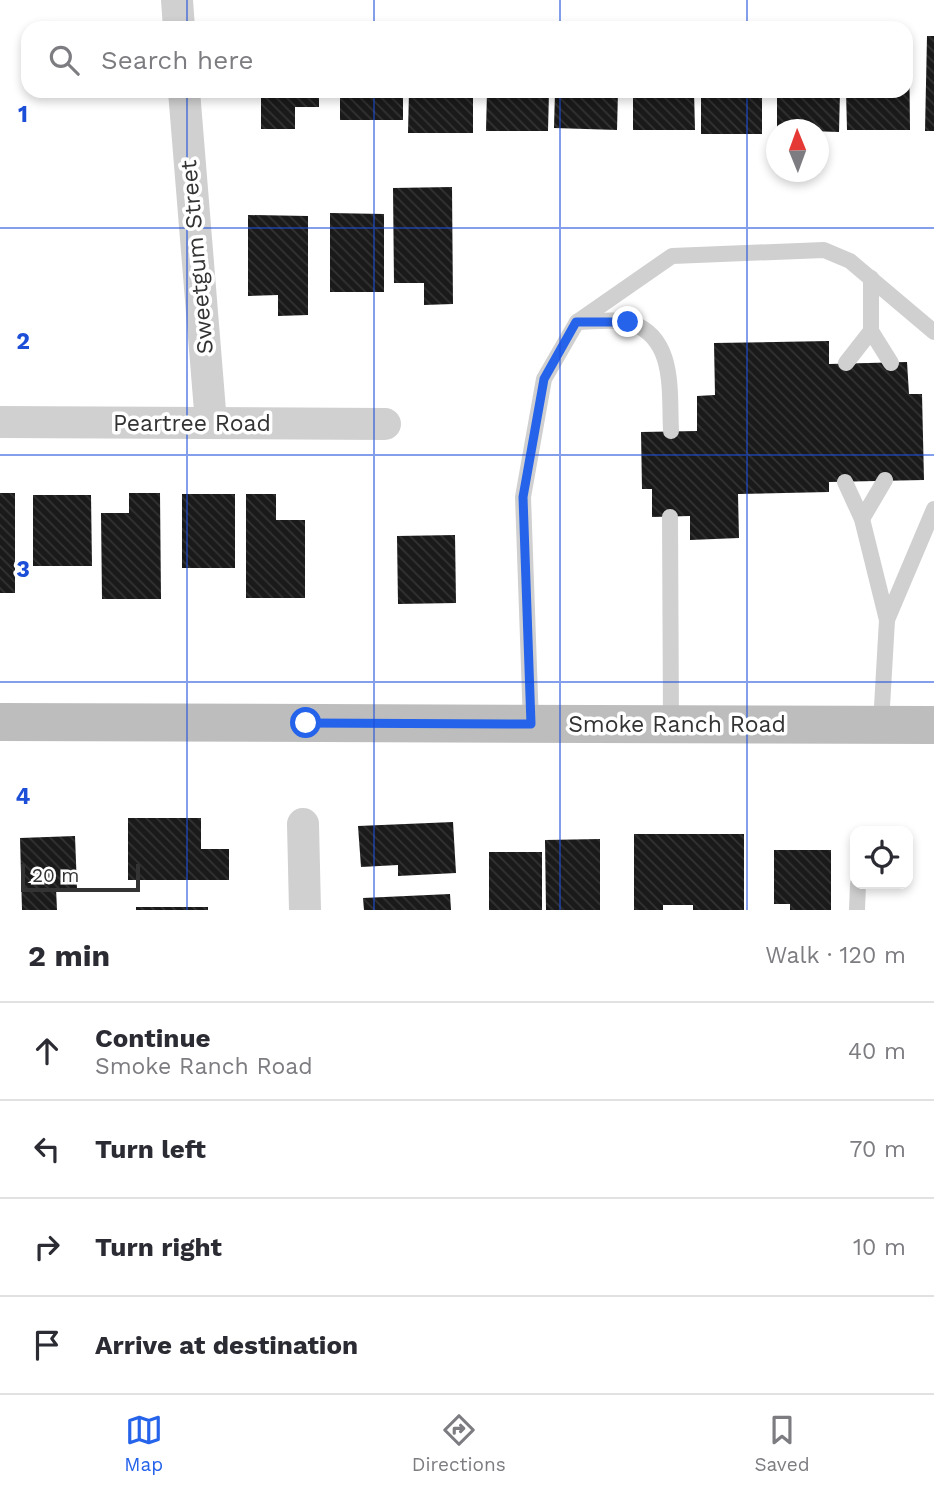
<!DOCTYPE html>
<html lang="en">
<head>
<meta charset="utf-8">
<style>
	:root { --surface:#fff; --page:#f2f2f3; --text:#2b2b33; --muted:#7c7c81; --line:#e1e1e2; --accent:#2563eb }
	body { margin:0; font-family:"Work Sans",sans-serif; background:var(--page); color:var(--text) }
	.controls { position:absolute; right:21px; bottom:21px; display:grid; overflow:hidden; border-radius:14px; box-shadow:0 4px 10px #0003 }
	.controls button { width:63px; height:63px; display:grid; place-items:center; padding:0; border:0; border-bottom:2px solid var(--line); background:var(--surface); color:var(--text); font:35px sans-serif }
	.compass { position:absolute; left:766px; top:119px; width:63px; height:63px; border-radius:50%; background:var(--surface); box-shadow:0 4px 10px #0003; rotate:359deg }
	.scale { position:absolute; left:21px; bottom:18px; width:119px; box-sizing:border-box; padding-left:7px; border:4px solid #333; border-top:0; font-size:19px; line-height:24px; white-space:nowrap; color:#333; -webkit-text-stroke:5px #fff; paint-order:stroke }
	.stop { position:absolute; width:21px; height:21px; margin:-16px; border:5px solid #2563eb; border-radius:50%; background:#fff }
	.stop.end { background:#2563eb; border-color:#fff; box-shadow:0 2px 7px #0008 }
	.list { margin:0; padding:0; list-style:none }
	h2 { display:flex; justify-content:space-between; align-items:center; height:91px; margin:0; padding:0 28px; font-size:30px }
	h2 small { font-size:23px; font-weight:400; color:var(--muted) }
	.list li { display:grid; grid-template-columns:46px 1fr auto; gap:21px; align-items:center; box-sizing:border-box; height:98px; padding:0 28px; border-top:2px solid var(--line) }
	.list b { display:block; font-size:26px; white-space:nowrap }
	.list p { margin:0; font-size:23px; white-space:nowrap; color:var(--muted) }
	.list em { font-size:23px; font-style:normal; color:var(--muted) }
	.icon { flex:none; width:38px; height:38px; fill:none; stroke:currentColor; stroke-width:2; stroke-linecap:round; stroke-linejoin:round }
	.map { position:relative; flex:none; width:934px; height:910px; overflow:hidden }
	.search { position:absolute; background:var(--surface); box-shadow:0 4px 10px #0003; left:21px; right:21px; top:21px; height:77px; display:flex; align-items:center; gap:18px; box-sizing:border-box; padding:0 24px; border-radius:21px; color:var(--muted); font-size:26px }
	.sheet { height:483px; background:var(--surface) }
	nav { display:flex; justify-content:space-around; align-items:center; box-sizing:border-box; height:98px; border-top:2px solid var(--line); background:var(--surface); font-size:19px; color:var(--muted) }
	nav a { display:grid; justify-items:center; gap:4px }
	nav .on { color:var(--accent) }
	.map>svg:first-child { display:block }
</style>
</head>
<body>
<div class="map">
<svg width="934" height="910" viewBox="0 0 934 910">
	<defs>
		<pattern id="building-back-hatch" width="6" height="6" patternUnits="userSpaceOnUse" patternTransform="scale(1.75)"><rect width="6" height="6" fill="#1a1a1a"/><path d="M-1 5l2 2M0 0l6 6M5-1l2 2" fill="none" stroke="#333"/></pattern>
	</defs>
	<rect width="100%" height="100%" fill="#fff"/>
	<g fill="url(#building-back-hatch)">
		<polygon points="906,34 909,34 910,130 847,130 846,91 906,91"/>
		<polygon points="927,36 934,36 934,131 925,131"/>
		<polygon points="261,91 319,91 319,107 295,107 295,129 261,129"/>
		<rect x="340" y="91" width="63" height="29"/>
		<polygon points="409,91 473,91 473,133 408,133"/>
		<polygon points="487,91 549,91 548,131 486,131"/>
		<polygon points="555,91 618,91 617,130 554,128"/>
		<polygon points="633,91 694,91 695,130 633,130"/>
		<rect x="701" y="91" width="61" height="43"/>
		<polygon points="777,91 840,91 839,132 777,130"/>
		<polygon points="452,187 453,304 424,305 424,283 394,283 393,188"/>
		<polygon points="330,213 384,214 384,292 330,292"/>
		<polygon points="248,215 308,216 308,315 278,316 278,295 248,296"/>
		<polygon points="829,341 829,364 907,362 909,394 922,394 924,480 829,482 829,492 738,494 739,538 690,540 690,516 652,517 652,489 642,489 641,432 697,431 697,396 715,395 714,343"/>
		<rect x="0" y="493" width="15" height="100"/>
		<polygon points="129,493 160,493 161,599 102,599 101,513 129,513"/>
		<rect x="182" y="494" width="53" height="74"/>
		<polygon points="246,494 276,494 276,520 305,520 305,598 246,598"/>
		<polygon points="33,495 91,495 92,566 33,566"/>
		<polygon points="455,535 456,603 398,604 397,536"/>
		<polygon points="128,818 201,818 201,849 229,849 229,880 128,880"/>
		<polygon points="453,822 456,873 398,876 398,865 361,867 358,826"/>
		<polygon points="634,834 744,834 744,910 693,910 693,905 663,905 663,910 634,910"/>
		<polygon points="75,836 77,888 56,888 57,910 22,910 20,838"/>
		<polygon points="600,839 600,910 546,910 545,840"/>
		<polygon points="774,850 831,850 831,910 790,910 790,904 774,904"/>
		<rect x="489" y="852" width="53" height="58"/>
		<polygon points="450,894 451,910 364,910 363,898"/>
		<rect x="136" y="907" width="72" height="3"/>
	</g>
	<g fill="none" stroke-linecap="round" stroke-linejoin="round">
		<g stroke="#d0d0d0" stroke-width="16">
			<path d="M 577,322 C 593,322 615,318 631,323 C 676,338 669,392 671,431"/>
			<polyline points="871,331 891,363"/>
			<polyline points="846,363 871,331 871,278"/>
			<polyline points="845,482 862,519 887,620 881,724"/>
			<polyline points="670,517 671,724"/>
			<polyline points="862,519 885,480"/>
			<polyline points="887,620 934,509"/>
			<polyline points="531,724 523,497 544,379 577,322 672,256 824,250 850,261 934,332"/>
			<polyline points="857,910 858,884"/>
		</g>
		<g stroke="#d0d0d0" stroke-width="32">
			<polyline points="177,0 179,28"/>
			<polyline points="184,91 211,423"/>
			<polyline points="0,422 385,424"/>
			<polyline points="303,824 305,910"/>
		</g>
		<polyline stroke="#bdbdbd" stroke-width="38" points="0,722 934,725"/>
	</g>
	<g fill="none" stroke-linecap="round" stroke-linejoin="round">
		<polyline stroke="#2563eb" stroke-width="9" points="306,723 531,724 523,497 544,379 576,322 628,322"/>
	</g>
	<path fill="none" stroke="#1d4ed8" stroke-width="2" stroke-opacity="0.55" d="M 187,0 L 187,28M 374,0 L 374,28M 560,0 L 560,28M 747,0 L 747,28M 187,91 L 187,910M 374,91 L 374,910M 560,91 L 560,910M 747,91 L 747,910M 0,228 L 934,228M 0,455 L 934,455M 0,682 L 934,682"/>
	<g text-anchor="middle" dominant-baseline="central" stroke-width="7" stroke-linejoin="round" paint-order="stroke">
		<g font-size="23" fill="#333" stroke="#fff">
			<text transform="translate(197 257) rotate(-95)">Sweetgum Street</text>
			<text x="192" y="423">Peartree Road</text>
			<text x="677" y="724">Smoke Ranch Road</text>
		</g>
	</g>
	<g font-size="23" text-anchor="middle" font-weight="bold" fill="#1d4ed8" stroke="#fff" stroke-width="7" stroke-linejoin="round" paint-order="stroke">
		<text x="23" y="122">1</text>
		<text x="23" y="349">2</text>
		<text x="23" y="577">3</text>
		<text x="23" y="804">4</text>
	</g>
</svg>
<div class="controls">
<button><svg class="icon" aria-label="locate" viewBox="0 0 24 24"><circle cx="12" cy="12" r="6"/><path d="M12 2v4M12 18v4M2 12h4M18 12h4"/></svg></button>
</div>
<svg class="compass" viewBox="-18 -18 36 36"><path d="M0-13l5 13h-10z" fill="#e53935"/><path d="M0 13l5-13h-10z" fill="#7c7c81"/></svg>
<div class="scale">20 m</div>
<div class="stop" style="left:306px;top:723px"></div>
<div class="stop end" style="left:628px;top:322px"></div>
<div class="search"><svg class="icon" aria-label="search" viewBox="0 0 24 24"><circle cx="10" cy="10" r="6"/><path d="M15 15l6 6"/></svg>Search here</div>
</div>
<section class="sheet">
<h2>2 min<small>Walk · 120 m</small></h2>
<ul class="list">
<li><svg class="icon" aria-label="ahead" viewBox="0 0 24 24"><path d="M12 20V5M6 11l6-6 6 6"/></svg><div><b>Continue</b><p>Smoke Ranch Road</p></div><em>40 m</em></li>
<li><svg class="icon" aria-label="left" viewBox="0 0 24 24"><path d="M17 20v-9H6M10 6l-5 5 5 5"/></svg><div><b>Turn left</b></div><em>70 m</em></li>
<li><svg class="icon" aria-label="right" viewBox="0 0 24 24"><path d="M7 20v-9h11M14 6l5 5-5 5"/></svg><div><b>Turn right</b></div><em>10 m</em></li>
<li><svg class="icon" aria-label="arrive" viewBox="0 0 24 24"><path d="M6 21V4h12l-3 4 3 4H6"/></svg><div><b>Arrive at destination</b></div></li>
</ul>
</section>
<nav>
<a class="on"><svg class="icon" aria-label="map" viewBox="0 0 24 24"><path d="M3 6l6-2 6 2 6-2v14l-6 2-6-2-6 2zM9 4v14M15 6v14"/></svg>Map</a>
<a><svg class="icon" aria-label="directions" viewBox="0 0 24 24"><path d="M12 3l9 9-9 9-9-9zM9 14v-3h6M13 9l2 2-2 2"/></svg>Directions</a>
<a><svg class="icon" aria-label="saved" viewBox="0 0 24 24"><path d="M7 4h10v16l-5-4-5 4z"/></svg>Saved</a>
</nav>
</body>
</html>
